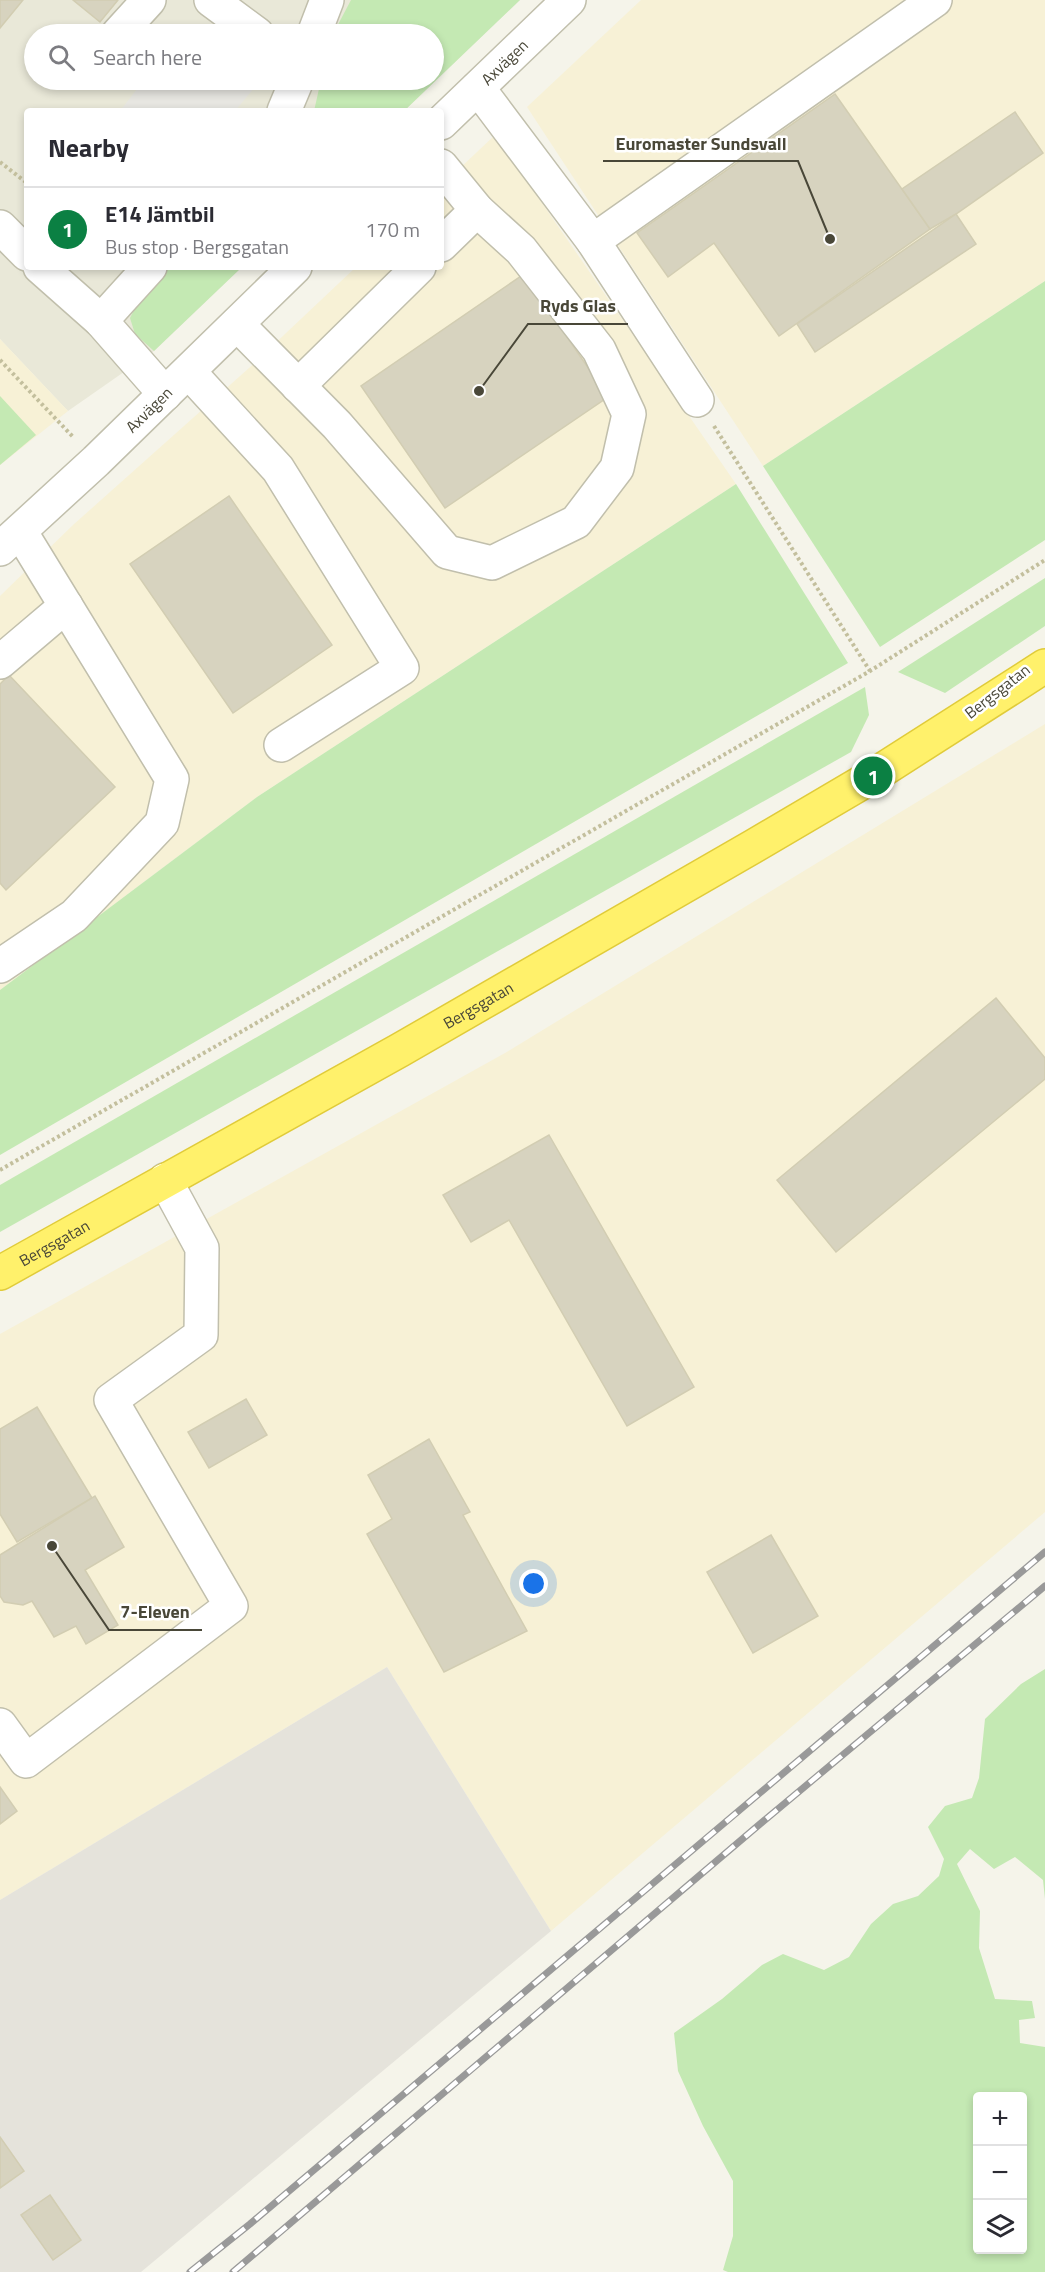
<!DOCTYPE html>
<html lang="en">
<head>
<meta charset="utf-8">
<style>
	:root { --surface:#fff; --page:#f7f7f7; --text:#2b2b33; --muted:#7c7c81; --line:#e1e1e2; --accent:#0b8043 }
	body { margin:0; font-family:"Titillium Web",sans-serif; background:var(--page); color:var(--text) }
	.controls { position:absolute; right:18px; bottom:18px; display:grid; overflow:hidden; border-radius:6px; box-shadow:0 3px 9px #0003 }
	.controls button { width:54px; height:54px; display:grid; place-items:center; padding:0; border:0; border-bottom:2px solid var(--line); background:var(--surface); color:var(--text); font:30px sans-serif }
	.you { position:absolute; left:534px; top:1584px; width:21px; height:21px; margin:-15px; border:4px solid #fff; border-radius:50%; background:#1a73e8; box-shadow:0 0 0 9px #1a73e833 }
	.badge { display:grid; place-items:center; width:39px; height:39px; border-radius:50%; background:var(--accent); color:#fff; font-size:20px; font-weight:700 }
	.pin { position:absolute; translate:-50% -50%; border:3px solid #fff; box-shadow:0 2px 6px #0006 }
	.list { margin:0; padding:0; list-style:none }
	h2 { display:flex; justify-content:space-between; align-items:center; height:78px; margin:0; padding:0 24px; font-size:26px }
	h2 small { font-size:20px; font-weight:400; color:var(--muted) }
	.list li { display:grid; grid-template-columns:39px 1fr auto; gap:18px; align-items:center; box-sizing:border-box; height:84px; padding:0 24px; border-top:2px solid var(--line) }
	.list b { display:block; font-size:22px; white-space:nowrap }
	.list p { margin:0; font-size:20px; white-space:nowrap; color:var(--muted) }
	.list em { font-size:20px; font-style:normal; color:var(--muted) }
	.icon { flex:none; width:33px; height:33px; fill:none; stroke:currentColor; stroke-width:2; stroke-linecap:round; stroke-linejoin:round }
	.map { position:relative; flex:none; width:1045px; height:2272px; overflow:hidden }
	.search { position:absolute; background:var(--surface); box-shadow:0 3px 9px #0003; left:24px; top:24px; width:420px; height:66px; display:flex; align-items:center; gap:15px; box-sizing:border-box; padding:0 21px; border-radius:33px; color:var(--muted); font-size:22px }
	.panel { position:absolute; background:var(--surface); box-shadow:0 3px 9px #0003; left:24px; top:108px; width:420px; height:162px; border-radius:6px }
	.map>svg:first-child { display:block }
</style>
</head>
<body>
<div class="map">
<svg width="1045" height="2272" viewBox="0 0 1045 2272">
	<rect width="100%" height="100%" fill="#f5f4ea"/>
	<path fill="#e9e8d8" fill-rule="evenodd" d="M 0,0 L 520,0 L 404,111 L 27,111 L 27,267 L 242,267 L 154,351 L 68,411 L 0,339 ZM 34,34 L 434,34 L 434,80 L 34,80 Z"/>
	<g fill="#f7f1d6">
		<polygon points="641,0 1045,0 1045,281 763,466 527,107"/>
		<polygon points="495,135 736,484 257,797 0,990 0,596 73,525 249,368 356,267 441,267 441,186"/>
		<polygon points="0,339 68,411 0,465"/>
		<polygon points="1045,724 1045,1512 551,1931 387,1667 0,1900 0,1334 505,1053"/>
	</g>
	<polygon fill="#e5e3db" points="387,1667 551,1931 141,2272 0,2272 0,1900"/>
	<g fill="#c4e9b3" fill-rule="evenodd">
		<polygon points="351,0 520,0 404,111 314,111 321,80 434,80 434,34 333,34"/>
		<polygon points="170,267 242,267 154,351 135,334 130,318 141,296"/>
		<polygon points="1045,281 1045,540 880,647 763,466"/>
		<polygon points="0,396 36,435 0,465"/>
		<polygon points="736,484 848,663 0,1155 0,990 257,797"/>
		<polygon points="1045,578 1045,626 945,693 898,672"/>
		<polygon points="865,687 869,715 851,752 0,1232 0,1185"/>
		<path d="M 1045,1669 L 1045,1899 L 1043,1880 L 1015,1857 L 994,1869 L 970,1849 L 957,1864 L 980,1911 L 979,1948 L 995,1999 L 1032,2001 L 1035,2018 L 1019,2020 L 1020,2043 L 1045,2047 L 1045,2272 L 728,2272 L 723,2270 L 733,2236 L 733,2181 L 703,2126 L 678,2071 L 674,2033 L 722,1999 L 762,1965 L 783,1954 L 824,1970 L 849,1957 L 871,1924 L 893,1904 L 918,1896 L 939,1876 L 944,1859 L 928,1827 L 945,1806 L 972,1798 L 979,1778 L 985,1719 L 1021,1684 ZM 978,2096 L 1022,2096 L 1022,2250 L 978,2250 Z"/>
	</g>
	<polygon fill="#e7e6e1" points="144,80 258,80 260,81 235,111 120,111"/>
	<g fill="#d7d3bf" stroke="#d2cdb2" stroke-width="1.5">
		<polygon points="0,0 23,0 0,28"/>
		<polygon points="73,0 118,0 100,22"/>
		<polygon points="835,94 930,229 779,336 714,243 668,277 637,233"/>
		<polygon points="1015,112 1043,153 956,214 930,229 902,189"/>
		<polygon points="956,214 976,244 815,352 797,324"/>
		<polygon points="524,274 608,397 445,508 361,386"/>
		<polygon points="229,496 332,645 233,713 130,564"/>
		<polygon points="9,675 115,787 6,890 0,883 0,684"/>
		<polygon points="996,998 1045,1058 1045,1079 836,1252 777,1180"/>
		<polygon points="549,1135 694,1387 627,1426 509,1220 471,1242 443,1195"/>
		<polygon points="246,1399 267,1435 209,1468 188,1432"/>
		<polygon points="37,1407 92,1498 17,1542 0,1514 0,1429"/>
		<polygon points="429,1439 470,1512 463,1515 527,1631 444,1672 367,1534 392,1519 368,1475"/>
		<polygon points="95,1496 124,1547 85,1570 118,1625 86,1644 76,1626 54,1637 32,1601 23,1605 4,1602 0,1596 0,1555"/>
		<polygon points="771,1535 818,1616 753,1653 707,1572"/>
		<polygon points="0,1787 17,1811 0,1824"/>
		<polygon points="0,2137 24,2171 0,2188"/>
		<polygon points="50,2195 81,2240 53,2260 21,2215"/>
	</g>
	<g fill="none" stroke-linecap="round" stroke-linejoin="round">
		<defs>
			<g id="minor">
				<polyline points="211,0 257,34"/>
				<polyline points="118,34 149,0"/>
				<polyline points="314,34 327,0"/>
				<polyline points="478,88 593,241 697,400"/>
				<polyline points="284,111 297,80"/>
				<path id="s1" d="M 441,123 L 569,0"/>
				<polyline points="0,227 27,254"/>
				<polyline points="593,241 935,0"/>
				<polyline points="441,245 477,210"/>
				<polyline points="40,267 101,321 165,394"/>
				<polyline points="101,321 150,267"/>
				<polyline points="237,324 337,425 447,552 492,563 576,522 617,468 629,414 599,350 521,250 477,210 441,166"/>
				<polyline points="189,372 278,469 402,668 281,745"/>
				<polyline points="298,386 419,267"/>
				<path id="s2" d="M 0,549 L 96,461 L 295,267"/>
				<polyline points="0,662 66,606"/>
				<polyline points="0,966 74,916 162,823 172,779 20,531"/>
				<polyline points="0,1725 26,1761 231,1606 111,1400 201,1335 202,1248 165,1180"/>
			</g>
			<g id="highway">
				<path id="s3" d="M 0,1273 L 400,1050 L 754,846 L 873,776 L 1045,666"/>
			</g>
		</defs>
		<use href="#minor" stroke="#c1bfac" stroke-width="36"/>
		<use href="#highway" stroke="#e0cb3a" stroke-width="36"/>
		<g stroke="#c3bf9d" stroke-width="4" stroke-dasharray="3 3" stroke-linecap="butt">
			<polyline points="0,162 27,183"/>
			<polyline points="0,360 74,438"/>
			<polyline points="714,426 870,671"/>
			<polyline points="0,1170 870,671 1045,560"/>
		</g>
		<use href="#minor" stroke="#fff" stroke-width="33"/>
		<use href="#highway" stroke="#fff16b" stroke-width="33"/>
		<defs>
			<g id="rail">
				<polyline points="190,2272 250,2224 1045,1552"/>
				<polyline points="233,2272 760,1824 1045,1586"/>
			</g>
		</defs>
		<use href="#rail" stroke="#999" stroke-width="7"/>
		<use href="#rail" stroke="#fff" stroke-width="4.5" stroke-dasharray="14" stroke-linecap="butt"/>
	</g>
	<g text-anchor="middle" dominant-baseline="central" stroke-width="5" stroke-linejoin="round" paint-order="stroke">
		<g font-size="16" fill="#494738" stroke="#fff">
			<text stroke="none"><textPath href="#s1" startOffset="88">Axvägen</textPath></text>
			<text stroke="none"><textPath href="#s2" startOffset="204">Axvägen</textPath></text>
			<text transform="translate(997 691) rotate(-38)">Bergsgatan</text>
			<text stroke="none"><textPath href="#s3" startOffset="548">Bergsgatan</textPath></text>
			<text stroke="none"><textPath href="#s3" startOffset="62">Bergsgatan</textPath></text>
		</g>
	</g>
	<path fill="none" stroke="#494738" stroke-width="2" d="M830 239L798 161H603M479 391L528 324H628M52 1546L109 1630H202"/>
	<g fill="#494738" stroke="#fff" stroke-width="2">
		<circle cx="830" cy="239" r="6"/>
		<circle cx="479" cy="391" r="6"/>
		<circle cx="52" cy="1546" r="6"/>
	</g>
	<g font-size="18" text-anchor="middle" font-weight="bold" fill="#494738" stroke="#fff" stroke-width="5" stroke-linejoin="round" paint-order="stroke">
		<text x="701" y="150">Euromaster Sundsvall</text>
		<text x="578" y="312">Ryds Glas</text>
		<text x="155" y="1618">7-Eleven</text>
	</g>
</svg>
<div class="controls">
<button>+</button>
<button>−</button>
<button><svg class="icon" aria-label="layers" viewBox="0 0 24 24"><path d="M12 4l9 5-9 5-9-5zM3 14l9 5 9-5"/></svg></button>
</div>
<div class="you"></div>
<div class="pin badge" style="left:873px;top:776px">1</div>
<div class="search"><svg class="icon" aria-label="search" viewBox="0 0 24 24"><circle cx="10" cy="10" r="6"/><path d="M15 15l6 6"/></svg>Search here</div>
<section class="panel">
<h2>Nearby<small></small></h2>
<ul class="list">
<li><span class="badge">1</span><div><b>E14 Jämtbil</b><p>Bus stop · Bergsgatan</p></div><em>170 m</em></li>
</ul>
</section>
</div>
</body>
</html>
